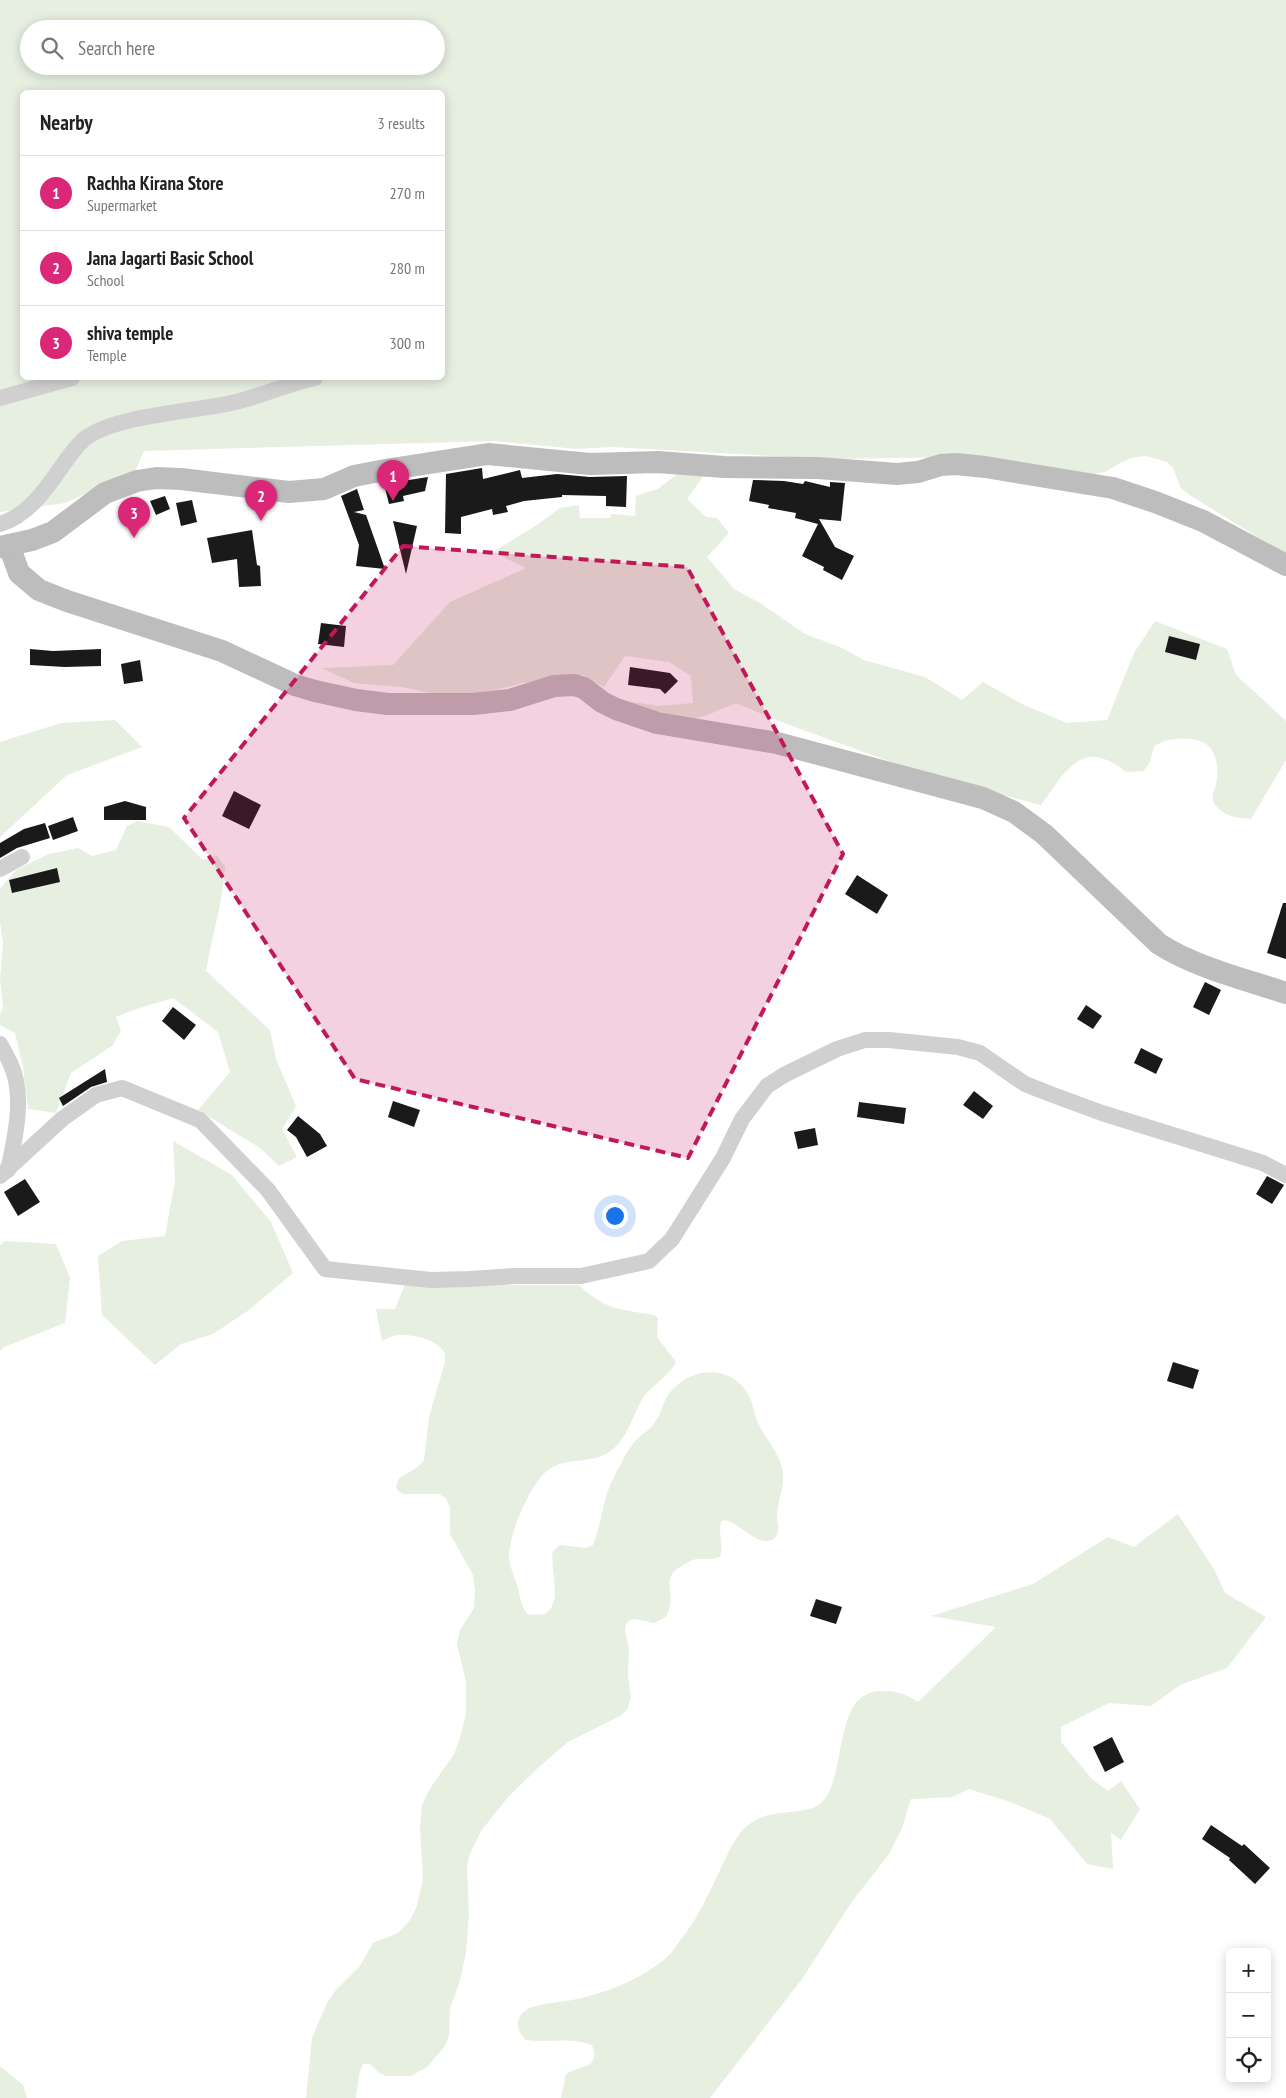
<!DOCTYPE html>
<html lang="en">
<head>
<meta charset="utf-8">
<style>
	:root { --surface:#fff; --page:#f6f6f6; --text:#222; --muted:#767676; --line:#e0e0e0; --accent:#db2777 }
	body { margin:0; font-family:"PT Sans Narrow",sans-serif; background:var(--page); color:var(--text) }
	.controls { position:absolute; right:15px; bottom:15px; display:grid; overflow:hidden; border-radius:8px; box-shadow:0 2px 12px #0003 }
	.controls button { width:45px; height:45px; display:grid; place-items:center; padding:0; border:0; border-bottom:1px solid var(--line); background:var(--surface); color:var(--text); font:25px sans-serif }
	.you { position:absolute; left:614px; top:1215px; width:18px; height:18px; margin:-12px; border:4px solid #fff; border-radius:50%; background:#1a73e8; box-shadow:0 0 0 8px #1a73e833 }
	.badge { display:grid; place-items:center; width:32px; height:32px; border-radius:50%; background:var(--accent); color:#fff; font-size:16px; font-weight:700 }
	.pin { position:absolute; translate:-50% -41px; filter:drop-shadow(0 1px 2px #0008) }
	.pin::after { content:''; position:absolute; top:26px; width:18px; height:15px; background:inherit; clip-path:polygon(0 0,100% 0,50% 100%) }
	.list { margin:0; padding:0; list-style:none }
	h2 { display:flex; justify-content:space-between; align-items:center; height:65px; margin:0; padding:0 20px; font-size:21px }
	h2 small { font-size:16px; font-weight:400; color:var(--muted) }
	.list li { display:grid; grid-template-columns:32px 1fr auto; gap:15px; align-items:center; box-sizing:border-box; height:75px; padding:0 20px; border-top:1px solid var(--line) }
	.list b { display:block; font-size:19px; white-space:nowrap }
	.list p { margin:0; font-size:16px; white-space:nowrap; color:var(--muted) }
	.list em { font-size:16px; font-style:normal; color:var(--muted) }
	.icon { flex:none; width:28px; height:28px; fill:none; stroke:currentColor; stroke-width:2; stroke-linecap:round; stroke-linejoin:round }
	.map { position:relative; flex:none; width:1286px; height:2098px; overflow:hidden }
	.search { position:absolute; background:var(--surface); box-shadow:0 2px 12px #0003; left:20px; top:20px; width:425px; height:55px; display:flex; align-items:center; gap:12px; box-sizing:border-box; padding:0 18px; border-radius:28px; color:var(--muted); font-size:19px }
	.panel { position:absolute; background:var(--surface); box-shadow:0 2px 12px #0003; left:20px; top:90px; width:425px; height:290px; border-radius:8px }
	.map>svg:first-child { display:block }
</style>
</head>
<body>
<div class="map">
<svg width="1286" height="2098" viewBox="0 0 1286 2098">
	<rect width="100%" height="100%" fill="#fff"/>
	<g fill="#e7efe1" fill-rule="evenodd">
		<path d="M 0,0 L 1286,0 L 1286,555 L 1188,494 L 1181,488 L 1173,468 L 1167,462 L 1146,456 L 1136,457 L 1124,461 L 1105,472 L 1081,476 L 973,457 L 824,459 L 612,447 L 576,449 L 494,441 L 144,451 L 133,476 L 107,484 L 65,503 L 0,512 ZM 29,29 L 436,29 L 436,66 L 29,66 ZM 22,92 L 442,92 L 442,378 L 22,378 Z"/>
		<path d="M 680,472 L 706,472 L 687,499 L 706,517 L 717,518 L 729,533 L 707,557 L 734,589 L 760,603 L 805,634 L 840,647 L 864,660 L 925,677 L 962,700 L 983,682 L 1022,704 L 1067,723 L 1107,720 L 1134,653 L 1155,621 L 1227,649 L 1236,675 L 1286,721 L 1286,760 L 1251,819 C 1237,818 1226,817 1216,806 C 1208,797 1217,788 1217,778 C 1219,758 1213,741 1191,739 C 1177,738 1166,739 1154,746 L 1150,762 L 1144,771 L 1126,772 C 1082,736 1065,772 1041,805 L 930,776 L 781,722 L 736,703 L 705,716 L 676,722 L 613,699 L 658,706 L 693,703 L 691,676 L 669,662 L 625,656 L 604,687 L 583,675 L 523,683 L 478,694 L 445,696 L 402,687 L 354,683 L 322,668 L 393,665 L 450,602 L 526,568 L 493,552 L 537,525 L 560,508 L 579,505 L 580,518 L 610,518 L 611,514 L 635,516 L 636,496 L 658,489 Z"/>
		<polygon points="115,720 142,747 67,775 0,837 0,742 61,723"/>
		<path d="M 137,821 L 169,827 L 203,860 L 217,855 L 225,867 C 223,902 212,936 206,971 L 270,1030 L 276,1059 L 296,1106 L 282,1129 L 297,1157 L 279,1166 L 260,1148 L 198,1110 L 230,1072 L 218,1032 L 173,998 L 133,1010 L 116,1017 L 121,1031 L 112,1046 L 71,1073 L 56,1113 L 28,1109 L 23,1067 L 15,1033 L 0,1025 L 0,1014 L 3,1008 L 0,979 L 3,943 L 0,922 L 0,889 L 16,870 L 49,854 L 78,848 L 92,856 L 116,850 L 127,826 Z"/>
		<polygon points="173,1141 232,1175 271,1222 293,1273 249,1310 213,1334 181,1344 155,1365 102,1315 98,1256 122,1241 165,1236 175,1181"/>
		<polygon points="5,1241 56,1244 70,1278 65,1323 4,1347 0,1351 0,1245"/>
		<path d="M 405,1285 L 579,1285 C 605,1310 620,1309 654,1315 L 658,1318 L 657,1337 L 676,1362 C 674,1370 652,1387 645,1395 C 633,1412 629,1437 612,1450 C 593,1465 571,1456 551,1468 C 531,1480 510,1532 509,1555 C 509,1567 515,1577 518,1588 C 520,1597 521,1609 529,1615 L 545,1614 C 564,1601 549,1570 553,1551 L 560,1545 L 586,1548 L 593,1545 C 599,1530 601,1516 605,1501 C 608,1488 615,1474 622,1462 C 625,1455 631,1446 636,1440 C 642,1434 651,1429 655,1422 C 663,1412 663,1398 673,1389 C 696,1365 734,1366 749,1396 C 754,1405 754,1416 759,1425 C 766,1439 779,1453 782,1468 C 786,1485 777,1501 777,1517 C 777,1522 779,1527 778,1532 C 777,1536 774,1539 771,1540 C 759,1547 738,1522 725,1520 L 721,1522 C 718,1534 724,1547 720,1557 C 711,1561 701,1557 693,1560 C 651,1578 681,1590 666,1617 L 654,1623 L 635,1619 L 630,1620 L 626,1624 L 625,1630 L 629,1649 L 628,1675 L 631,1698 L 627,1710 L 620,1716 L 568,1742 L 540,1766 L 509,1796 L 481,1831 L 470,1854 L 467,1865 L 469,1915 L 466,1953 L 459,1984 L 450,2008 L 449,2036 L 445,2046 L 427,2067 L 411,2076 L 386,2076 L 378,2072 L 370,2064 L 363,2064 L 359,2075 L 356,2098 L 306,2098 L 312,2038 L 327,2003 L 335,1991 L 360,1966 L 373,1943 L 398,1933 L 410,1920 L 417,1906 L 423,1879 L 420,1828 L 422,1805 L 429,1790 L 454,1754 L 460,1738 L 466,1714 L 466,1682 L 457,1644 L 460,1630 L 474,1608 L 475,1592 L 473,1575 L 450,1534 L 450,1508 L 446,1498 L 439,1494 L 403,1494 L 398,1491 L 396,1486 L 399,1478 L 418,1467 L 424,1460 L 429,1417 L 445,1362 L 445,1353 C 437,1339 413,1334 397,1335 C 392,1336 387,1339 382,1341 L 376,1309 L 395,1309 Z"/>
		<path d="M 1178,1514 L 1214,1569 L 1225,1593 L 1266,1617 L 1227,1668 L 1180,1685 L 1151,1706 L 1109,1703 L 1061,1727 L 1061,1742 L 1092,1779 L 1108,1791 L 1121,1781 L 1140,1809 L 1121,1840 L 1111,1833 L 1113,1869 L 1087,1864 L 1050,1819 L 1010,1802 L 969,1789 L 952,1797 L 911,1799 L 902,1828 L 889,1854 L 851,1903 L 802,1979 L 710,2098 L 561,2098 L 566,2074 C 580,2065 601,2069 592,2045 C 571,2037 548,2043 526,2040 C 516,2032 514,2016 528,2009 C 537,2004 560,2002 572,2000 C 603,1994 640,1980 665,1959 C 670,1955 675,1948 679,1942 C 697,1920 708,1895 720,1870 C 727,1855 735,1836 748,1825 C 770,1806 806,1818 822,1802 C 849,1774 831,1690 883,1691 C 896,1691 907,1694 918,1702 L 996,1627 L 931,1616 L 1033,1584 L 1108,1537 L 1134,1547 Z"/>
		<polygon points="0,2066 23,2085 27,2098 0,2098"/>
	</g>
	<g fill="#1a1a1a">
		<polygon points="482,468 483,479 520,470 522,478 557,474 590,477 627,476 626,507 606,506 606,496 562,495 562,497 524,501 506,506 508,512 493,515 492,509 461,517 461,534 445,533 446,474"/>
		<polygon points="428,477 425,491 403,496 404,501 389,504 384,484"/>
		<polygon points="753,480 784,481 803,484 805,481 830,487 830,482 845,483 841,521 819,519 835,547 854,556 842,580 823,570 824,567 802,556 818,524 795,518 796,513 768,508 769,505 749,501"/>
		<polygon points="357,489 364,510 354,512 366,515 385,569 356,566 359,545 341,496"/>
		<polygon points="165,496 170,509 156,515 150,501"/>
		<polygon points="192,500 197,522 181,526 176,503"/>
		<polygon points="393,521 417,526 406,574"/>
		<polygon points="252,530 257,565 260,566 261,586 239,587 237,559 212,563 207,538"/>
		<polygon points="321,623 346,626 344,647 318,644"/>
		<polygon points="1169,636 1200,644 1196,660 1165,652"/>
		<polygon points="30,649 53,651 101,649 101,666 65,667 30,665"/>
		<polygon points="140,660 143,681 124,684 121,664"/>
		<polygon points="630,667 670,673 678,681 665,694 660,689 628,685"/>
		<polygon points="234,791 261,805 249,829 222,816"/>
		<polygon points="125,801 146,807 146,820 104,820 104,807"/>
		<polygon points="73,817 78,831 53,840 48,826"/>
		<polygon points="45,823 50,838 17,848 0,858 0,843 24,829"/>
		<polygon points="57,868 60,882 12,893 9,880"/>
		<polygon points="857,875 888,895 877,914 845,894"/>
		<polygon points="1283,903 1286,903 1286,959 1267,953"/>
		<polygon points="1205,982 1221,990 1209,1015 1193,1007"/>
		<polygon points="1086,1005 1102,1016 1093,1029 1077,1019"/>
		<polygon points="173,1007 196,1025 184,1040 162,1021"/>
		<polygon points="1141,1048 1163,1059 1156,1074 1134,1063"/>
		<polygon points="105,1069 107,1082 91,1087 63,1106 59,1098"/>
		<polygon points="974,1091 993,1106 983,1119 963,1105"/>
		<polygon points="393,1101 420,1110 414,1127 388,1117"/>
		<polygon points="859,1102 906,1108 904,1124 857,1117"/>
		<polygon points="298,1116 320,1134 327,1146 307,1157 296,1137 287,1130"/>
		<polygon points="815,1128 818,1145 798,1149 794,1132"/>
		<polygon points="1267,1176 1284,1185 1272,1204 1256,1194"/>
		<polygon points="25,1179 40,1202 18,1216 4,1192"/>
		<polygon points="1173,1362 1199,1370 1193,1389 1167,1381"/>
		<polygon points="816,1599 842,1607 836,1624 810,1616"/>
		<polygon points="1112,1737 1124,1762 1105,1772 1093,1747"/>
		<polygon points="1211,1825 1242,1846 1244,1844 1270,1868 1255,1884 1229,1860 1230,1858 1202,1839"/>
	</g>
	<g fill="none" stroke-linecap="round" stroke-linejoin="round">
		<g stroke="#d0d0d0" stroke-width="16">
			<polyline points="0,398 72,378"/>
			<path d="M 0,524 C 30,515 48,486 65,462 C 72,453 78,443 87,437 C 120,415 191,412 231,403 C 260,397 286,384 315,378"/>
			<polyline points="0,869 22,857"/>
			<path d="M 0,1044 C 4,1051 8,1058 11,1065 C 25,1095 15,1139 8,1170"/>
			<polyline points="0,1176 62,1119 96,1095 122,1088 200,1120 268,1190 325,1269 431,1280 470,1279 516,1276 581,1276 649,1261 672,1239 723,1158 742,1119 767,1086 784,1075 837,1049 865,1040 889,1040 958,1047 980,1053 1025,1084 1053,1095 1102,1113 1263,1163 1286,1175"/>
		</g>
		<g stroke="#bdbdbd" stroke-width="22">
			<path d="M 9,545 L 19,573 L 39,590 L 67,601 L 222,651 L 295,685 L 315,691 L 356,700 L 388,704 L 473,704 L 510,700 L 554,686 L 574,685 L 584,688 L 602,702 L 616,709 L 657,723 L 777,743 L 983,798 L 1014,812 L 1044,834 L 1159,944 C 1197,968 1244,979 1286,993"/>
			<polyline points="0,547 32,540 53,532 105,493 137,481 156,478 181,479 289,492 324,489 354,476 385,470 488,454 590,464 658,462 724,467 818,468 897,474 918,472 941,465 956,464 985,467 1113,488 1155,502 1203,521 1286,565"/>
		</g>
	</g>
	<path fill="#c2185b" fill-opacity="0.2" stroke="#c2185b" stroke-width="4" stroke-dasharray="10 6" stroke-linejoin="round" d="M 403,546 L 687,567 L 843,854 L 688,1158 L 355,1079 L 184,818 Z"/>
</svg>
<div class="controls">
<button>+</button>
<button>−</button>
<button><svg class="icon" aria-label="locate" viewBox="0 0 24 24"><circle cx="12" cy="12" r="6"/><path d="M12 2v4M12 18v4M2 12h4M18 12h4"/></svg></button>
</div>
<div class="you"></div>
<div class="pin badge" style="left:393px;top:501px">1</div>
<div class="pin badge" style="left:261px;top:521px">2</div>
<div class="pin badge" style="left:134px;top:538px">3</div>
<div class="search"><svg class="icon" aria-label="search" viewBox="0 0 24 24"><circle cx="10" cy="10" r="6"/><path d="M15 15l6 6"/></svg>Search here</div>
<section class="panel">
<h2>Nearby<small>3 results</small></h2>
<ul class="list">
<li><span class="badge">1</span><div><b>Rachha Kirana Store</b><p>Supermarket</p></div><em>270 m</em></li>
<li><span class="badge">2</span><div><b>Jana Jagarti Basic School</b><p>School</p></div><em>280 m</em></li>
<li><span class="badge">3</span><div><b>shiva temple</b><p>Temple</p></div><em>300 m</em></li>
</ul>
</section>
</div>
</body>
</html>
